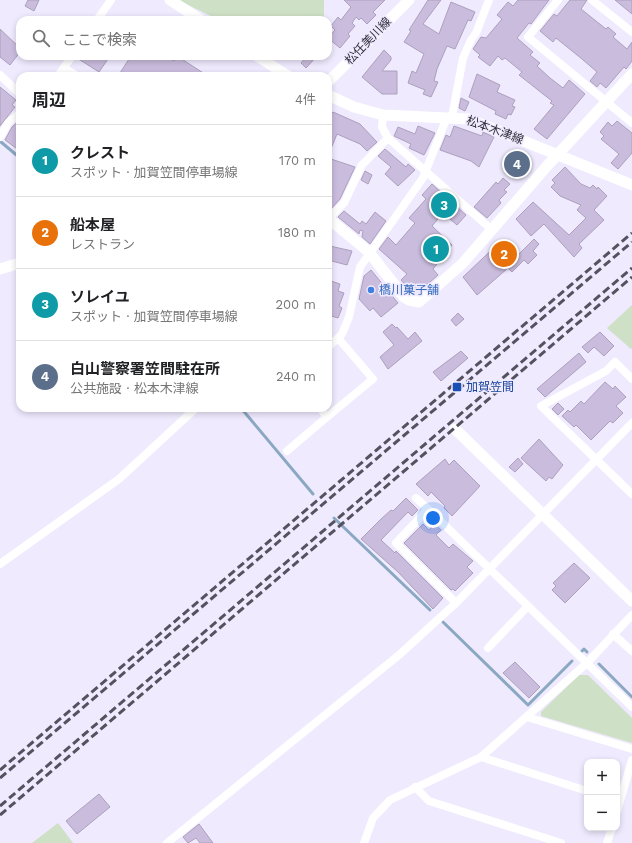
<!DOCTYPE html>
<html lang="ja">
<head>
<meta charset="utf-8">
<style>
	:root { --surface:#fff; --page:#f2f2f2; --text:#202124; --muted:#757577; --line:#e0e0e0; --accent:#db2777 }
	body { margin:0; font-family:"Work Sans","Noto Sans JP",sans-serif; background:var(--page); color:var(--text) }
	.controls { position:absolute; right:12px; bottom:12px; display:grid; overflow:hidden; border-radius:8px; box-shadow:0 2px 6px #0003 }
	.controls button { width:36px; height:36px; display:grid; place-items:center; padding:0; border:0; border-bottom:1px solid var(--line); background:var(--surface); color:var(--text); font:20px sans-serif }
	.you { position:absolute; left:433px; top:518px; width:14px; height:14px; margin:-10px; border:3px solid #fff; border-radius:50%; background:#1a73e8; box-shadow:0 0 0 6px #1a73e833 }
	.badge { display:grid; place-items:center; width:26px; height:26px; border-radius:50%; background:var(--accent); color:#fff; font-size:13px; font-weight:700 }
	.pin { position:absolute; translate:-50% -50%; border:2px solid #fff; box-shadow:0 1px 4px #0006 }
	.list { margin:0; padding:0; list-style:none }
	h2 { display:flex; justify-content:space-between; align-items:center; height:52px; margin:0; padding:0 16px; font-size:17px }
	h2 small { font-size:13px; font-weight:400; color:var(--muted) }
	.list li { display:grid; grid-template-columns:26px 1fr auto; gap:12px; align-items:center; box-sizing:border-box; height:72px; padding:0 16px; border-top:1px solid var(--line) }
	.list b { display:block; font-size:15px; white-space:nowrap }
	.list p { margin:0; font-size:13px; white-space:nowrap; color:var(--muted) }
	.list em { font-size:13px; font-style:normal; color:var(--muted) }
	.icon { flex:none; width:22px; height:22px; fill:none; stroke:currentColor; stroke-width:2; stroke-linecap:round; stroke-linejoin:round }
	.map { position:relative; flex:none; width:632px; height:843px; overflow:hidden }
	.search { position:absolute; background:var(--surface); box-shadow:0 2px 6px #0003; left:16px; top:16px; width:316px; height:44px; display:flex; align-items:center; gap:10px; box-sizing:border-box; padding:0 14px; border-radius:12px; color:var(--muted); font-size:15px }
	.panel { position:absolute; background:var(--surface); box-shadow:0 2px 6px #0003; left:16px; top:72px; width:316px; height:340px; border-radius:12px }
	.map>svg:first-child { display:block }
</style>
</head>
<body>
<div class="map">
<svg width="632" height="843" viewBox="0 0 632 843">
	<rect width="100%" height="100%" fill="#efeafe"/>
	<g fill="#cee0c5">
		<polygon points="178,0 324,0 324,20 219,20"/>
		<polygon points="632,305 632,348 631,349 607,328"/>
		<polygon points="579,675 588,675 632,718 632,743 541,716 541,712"/>
		<polygon points="58,823 73,843 32,843"/>
	</g>
	<g fill="none" stroke-linecap="round" stroke-linejoin="round">
		<g stroke="#8aa8c1" stroke-width="3">
			<polyline points="1,142 20,158"/>
			<polyline points="241,408 313,494"/>
			<polyline points="334,518 430,610"/>
			<polyline points="443,622 528,705 572,661"/>
			<polyline points="582,651 584,649 587,652"/>
			<polyline points="599,664 632,697"/>
		</g>
	</g>
	<g fill="#cabcdd" stroke="#aca0be">
		<polygon points="28,0 39,0 34,11 25,6"/>
		<polygon points="344,0 385,0 373,12 376,15 367,24 361,18 359,20 356,17 352,23 355,26 348,34 350,36 340,48 328,38 335,30 331,26 338,17 341,20 351,7"/>
		<polygon points="428,0 441,0 423,24 439,34 451,2 475,12 471,21 468,20 455,49 447,46 437,69 434,81 438,82 431,97 423,94 425,90 408,83 412,71 416,73 424,54 404,42 411,31 409,30"/>
		<polygon points="518,0 549,0 531,24 529,23 517,38 533,52 530,55 540,63 537,66 550,78 563,88 569,80 585,94 547,139 534,129 554,105 550,103 552,101 519,75 522,72 505,58 502,60 498,56 490,66 478,57 480,55 473,49 481,37 486,38 502,19 497,15 508,2 513,6"/>
		<polygon points="570,0 587,0 581,9 606,29 608,27 616,34 613,37 627,49 632,42 632,61 626,69 624,67 606,88 600,83 597,87 590,81 597,72 582,59 556,38 553,42 540,31 554,14 557,16"/>
		<polygon points="615,0 632,0 632,14"/>
		<polygon points="0,29 20,48 20,52 10,65 0,57"/>
		<polygon points="384,50 391,57 391,60 382,71 397,71 397,94 382,94 362,77"/>
		<polygon points="77,56 110,56 99,72 77,58"/>
		<polygon points="131,56 165,56 174,61 177,56 208,76 118,76"/>
		<polygon points="307,56 317,56 306,68 301,63"/>
		<polygon points="477,74 500,85 497,92 515,100 512,106 515,107 511,115 508,114 506,119 495,114 496,111 469,97"/>
		<polygon points="0,87 16,100 12,105 15,107 0,126"/>
		<polygon points="461,98 469,102 465,111 459,108"/>
		<polygon points="333,112 360,124 377,142 367,151 360,144 337,134 328,156 328,120"/>
		<polygon points="20,120 20,151 5,140 12,127"/>
		<polygon points="617,121 632,133 632,153 618,169 611,163 619,154 601,139 604,136 600,132 608,122 612,126"/>
		<polygon points="418,126 435,133 424,155 409,148 411,144 394,136 398,127 415,134"/>
		<polygon points="454,126 482,136 483,132 494,137 479,167 471,161 440,150 446,135 450,137"/>
		<polygon points="385,149 406,167 408,164 415,170 398,186 385,174 391,167 378,156"/>
		<polygon points="517,153 530,162 513,176 503,167"/>
		<polygon points="328,158 355,167 340,199 330,210 328,208"/>
		<polygon points="565,167 581,184 590,188 593,185 597,189 598,187 607,196 594,210 604,220 579,244 582,248 574,257 544,224 531,236 516,219 533,202 569,235 586,218 577,210 581,205 560,196 551,187 555,183 552,180"/>
		<polygon points="365,171 372,175 368,184 361,180"/>
		<polygon points="503,178 510,184 504,190 507,192 499,200 501,203 487,218 474,207 496,182 498,184"/>
		<polygon points="432,184 466,215 457,225 443,213 432,226 452,245 433,269 438,275 421,290 410,290 401,280 407,274 379,249 388,237 396,245 415,223 409,218 426,199 422,195"/>
		<polygon points="344,211 360,224 362,221 366,224 375,212 386,221 370,244 362,237 363,231 360,230 359,234 338,217"/>
		<polygon points="534,239 539,244 533,251 537,255 528,264 524,260 512,272 508,268 477,295 463,277 500,242 516,257"/>
		<polygon points="330,246 352,251 347,265 328,260"/>
		<polygon points="371,270 398,303 381,317 373,308 370,311 359,299 364,276"/>
		<polygon points="328,280 340,284 338,291 344,293 339,306 342,308 338,318 328,315"/>
		<polygon points="458,313 464,319 456,326 451,320"/>
		<polygon points="392,324 396,328 397,327 408,339 415,332 422,341 388,369 380,357 394,345 383,332"/>
		<polygon points="600,332 614,346 604,356 594,347 588,353 582,347"/>
		<polygon points="461,351 468,358 441,381 433,372"/>
		<polygon points="579,353 586,362 545,397 537,389"/>
		<polygon points="605,382 613,389 615,386 626,397 616,406 623,413 613,423 610,421 591,440 576,425 574,427 562,416 568,410 570,412 581,401 584,404"/>
		<polygon points="558,403 564,409 558,415 552,409"/>
		<polygon points="539,439 563,465 552,479 549,477 546,481 521,458"/>
		<polygon points="518,458 523,464 515,472 509,467"/>
		<polygon points="445,459 449,465 454,460 480,486 452,516 444,508 445,506 431,492 428,496 416,484"/>
		<polygon points="406,498 418,510 412,516 408,512 381,540 395,553 396,551 443,598 433,609 398,572 361,539 380,520 391,510 393,511"/>
		<polygon points="423,524 429,530 434,524 441,530 436,535 449,548 453,544 473,561 467,567 473,573 455,591 453,589 451,590 404,543"/>
		<polygon points="574,563 590,578 565,603 552,590 556,586 553,583"/>
		<polygon points="515,662 540,687 529,698 503,673"/>
		<polygon points="99,794 110,807 77,834 66,821"/>
		<polygon points="199,824 213,843 200,843 196,838 188,843 183,837"/>
	</g>
	<g fill="none" stroke-linecap="round" stroke-linejoin="round">
		<g stroke="#fff" stroke-width="8">
			<polyline points="558,0 528,37 632,123"/>
			<polyline points="592,0 632,32"/>
			<polyline points="97,20 111,0"/>
			<polyline points="64,68 77,76"/>
			<polyline points="0,75 20,94"/>
			<polyline points="58,76 72,56"/>
			<polyline points="383,115 382,127 388,138 491,229"/>
			<polyline points="452,117 463,58 471,40 476,33 489,0"/>
			<polyline points="0,137 8,123 20,113"/>
			<polyline points="328,219 344,203 362,165 388,138"/>
			<polyline points="338,338 342,334 349,317 360,267 423,178 447,117"/>
			<polyline points="632,379 615,362 606,371 541,406 632,494"/>
			<polyline points="327,417 373,379 338,338 328,347"/>
			<polyline points="287,451 327,417 320,408"/>
			<polyline points="416,498 428,509"/>
			<polyline points="0,564 119,479 196,408"/>
			<polyline points="456,603 396,543 428,509 632,707"/>
			<polyline points="613,634 632,651"/>
			<polyline points="488,648 528,606"/>
			<polyline points="527,717 632,749"/>
			<polyline points="481,757 587,791"/>
			<polyline points="415,787 429,801 561,843"/>
			<polyline points="617,811 632,760"/>
			<polyline points="167,843 399,655 456,603 632,423"/>
			<polyline points="364,843 373,818 390,800 481,757 587,663 632,615"/>
			<polyline points="607,843 612,828"/>
		</g>
		<g stroke="#fff" stroke-width="11">
			<polyline points="170,0 201,20"/>
			<polyline points="257,56 288,76"/>
			<polyline points="328,82 409,0"/>
			<polyline points="328,95 354,107 383,115 469,119 632,185"/>
			<polyline points="328,218 369,252 404,297 409,300 419,302 463,263 547,166 632,74"/>
			<polyline points="0,269 20,263"/>
			<polyline points="455,429 632,601"/>
		</g>
		<g stroke="#55525f" stroke-width="3" stroke-dasharray="8 4" stroke-linecap="butt">
			<polyline points="0,770 632,233"/>
			<polyline points="0,778 632,242"/>
			<polyline points="0,806 632,268"/>
			<polyline points="0,815 632,277"/>
		</g>
	</g>
	<circle fill="#3f7fe0" stroke="#efeafe" stroke-width="1.5" cx="371" cy="290" r="4"/>
	<rect fill="#1a4fb4" stroke="#efeafe" stroke-width="1.5" x="452" y="382" width="10" height="10" rx="2"/>
	<g text-anchor="middle" dominant-baseline="central" stroke-width="3" stroke-linejoin="round" paint-order="stroke">
		<g font-size="12" fill="#322f3b" stroke="#efeafe">
			<text transform="translate(368 41) rotate(-46)">松任美川線</text>
			<text transform="translate(495 130) rotate(20)">松本木津線</text>
		</g>
		<g font-size="12" fill="#366cbe" stroke="#efeafe" text-anchor="start">
			<text x="379" y="290">橋川菓子舗</text>
		</g>
		<g font-size="12" fill="#164399" stroke="#efeafe" text-anchor="start">
			<text x="466" y="387">加賀笠間</text>
		</g>
	</g>
</svg>
<div class="controls">
<button>+</button>
<button>−</button>
</div>
<div class="you"></div>
<div class="pin badge" style="left:436px;top:249px;background:#0f9aa8">1</div>
<div class="pin badge" style="left:504px;top:254px;background:#e8710a">2</div>
<div class="pin badge" style="left:444px;top:205px;background:#0f9aa8">3</div>
<div class="pin badge" style="left:517px;top:164px;background:#5c6f8a">4</div>
<div class="search"><svg class="icon" aria-label="search" viewBox="0 0 24 24"><circle cx="10" cy="10" r="6"/><path d="M15 15l6 6"/></svg>ここで検索</div>
<section class="panel">
<h2>周辺<small>4件</small></h2>
<ul class="list">
<li><span class="badge" style="background:#0f9aa8">1</span><div><b>クレスト</b><p>スポット · 加賀笠間停車場線</p></div><em>170 m</em></li>
<li><span class="badge" style="background:#e8710a">2</span><div><b>船本屋</b><p>レストラン</p></div><em>180 m</em></li>
<li><span class="badge" style="background:#0f9aa8">3</span><div><b>ソレイユ</b><p>スポット · 加賀笠間停車場線</p></div><em>200 m</em></li>
<li><span class="badge" style="background:#5c6f8a">4</span><div><b>白山警察署笠間駐在所</b><p>公共施設 · 松本木津線</p></div><em>240 m</em></li>
</ul>
</section>
</div>
</body>
</html>
